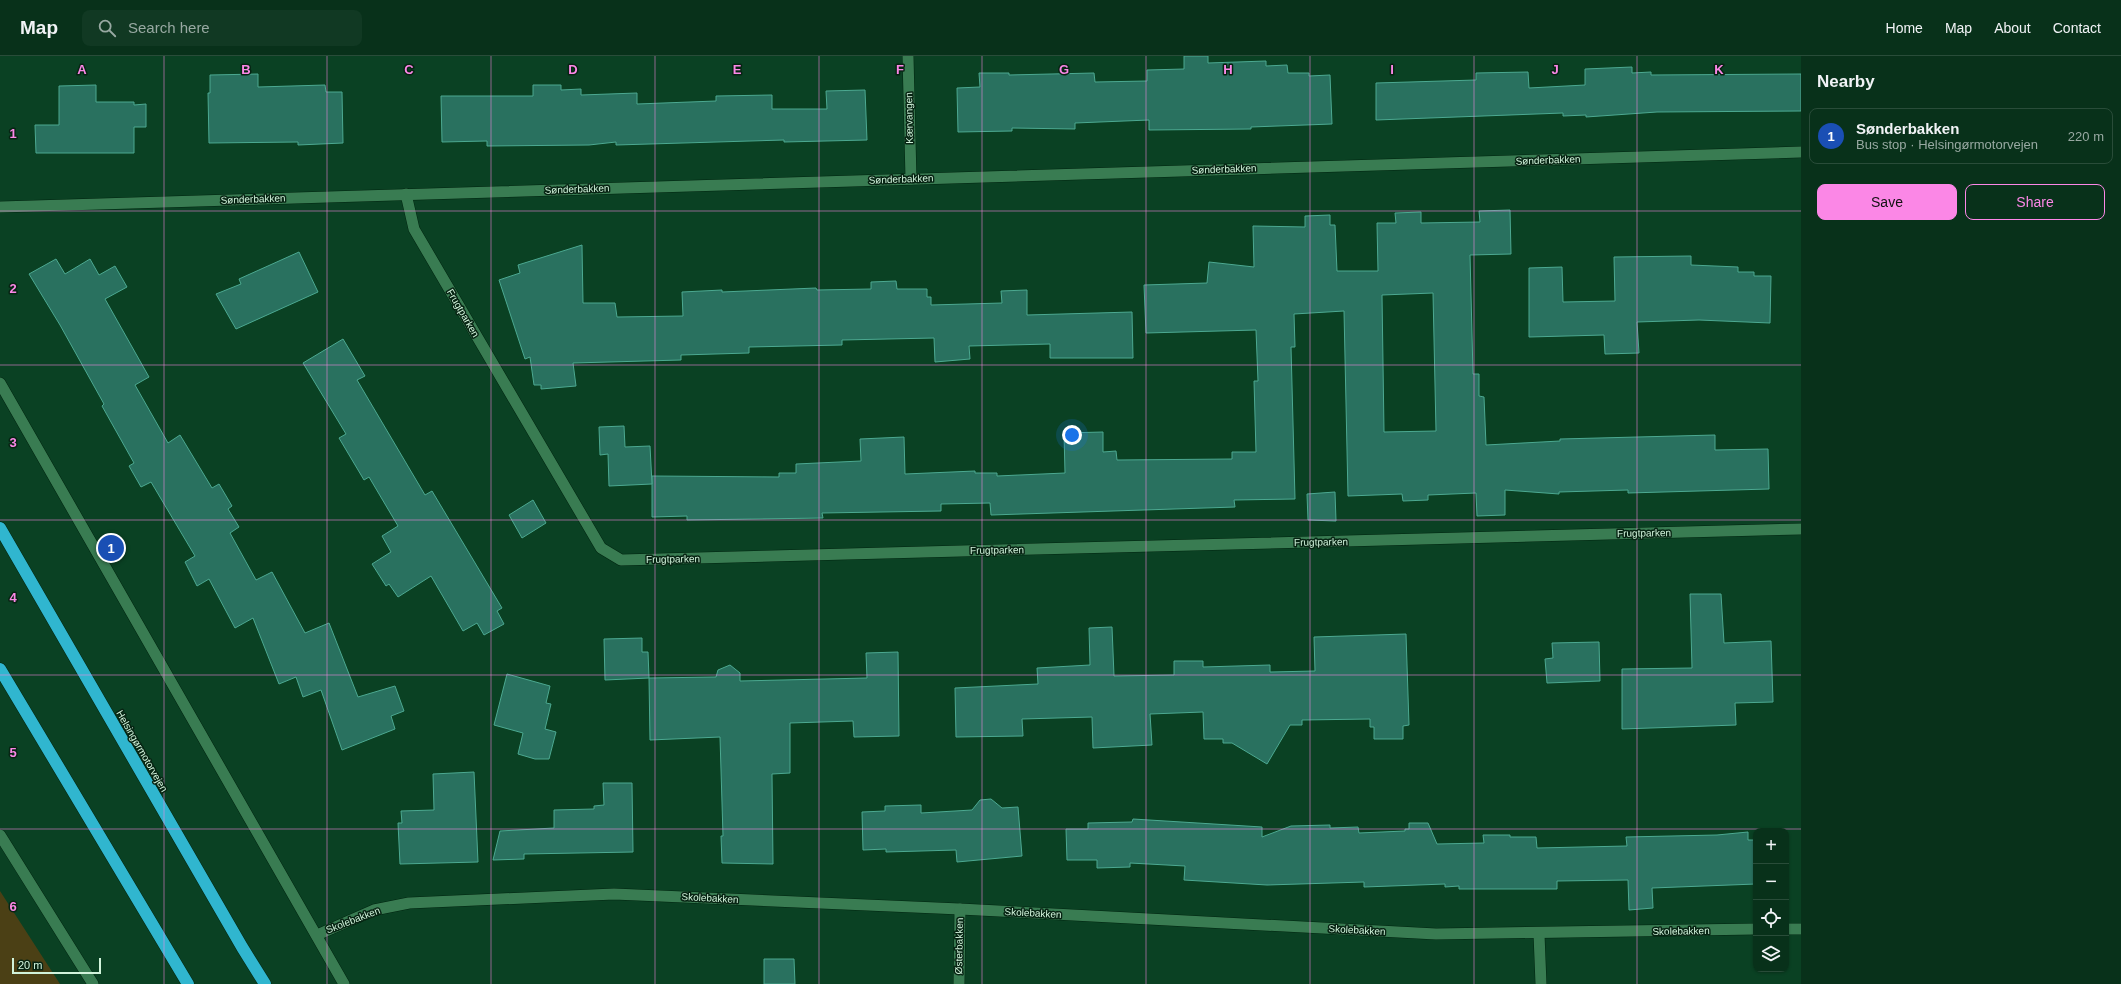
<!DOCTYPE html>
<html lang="en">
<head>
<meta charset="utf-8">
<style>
	:root { --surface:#08311a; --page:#113923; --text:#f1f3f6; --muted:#98a9a2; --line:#294c39; --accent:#fb87e6 }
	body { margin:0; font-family:Helvetica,sans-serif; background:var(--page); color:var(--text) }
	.controls { position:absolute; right:12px; bottom:12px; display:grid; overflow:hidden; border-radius:8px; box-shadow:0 1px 3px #0004 }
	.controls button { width:36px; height:36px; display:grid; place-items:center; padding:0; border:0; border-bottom:1px solid var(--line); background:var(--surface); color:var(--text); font:20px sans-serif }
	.scale { position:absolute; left:12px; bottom:10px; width:89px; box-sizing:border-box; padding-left:4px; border:2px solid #d1f3db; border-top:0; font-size:11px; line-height:14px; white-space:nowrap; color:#d1f3db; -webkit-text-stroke:3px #072413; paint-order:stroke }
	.you { position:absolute; left:1072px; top:379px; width:14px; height:14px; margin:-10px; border:3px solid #fff; border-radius:50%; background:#1a73e8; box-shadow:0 0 0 6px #1a73e833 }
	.badge { display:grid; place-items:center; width:26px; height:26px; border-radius:50%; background:var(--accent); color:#fff; font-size:13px; font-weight:700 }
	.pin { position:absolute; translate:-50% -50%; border:2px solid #fff; box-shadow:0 1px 4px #0006 }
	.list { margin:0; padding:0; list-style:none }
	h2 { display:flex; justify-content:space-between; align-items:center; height:52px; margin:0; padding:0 16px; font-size:17px }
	h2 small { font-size:13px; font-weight:400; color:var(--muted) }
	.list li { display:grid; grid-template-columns:26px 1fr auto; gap:12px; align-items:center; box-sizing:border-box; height:56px; margin:0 8px 8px; padding:0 8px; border:1px solid var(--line); border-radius:8px }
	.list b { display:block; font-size:15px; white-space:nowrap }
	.list p { margin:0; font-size:13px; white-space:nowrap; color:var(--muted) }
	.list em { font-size:13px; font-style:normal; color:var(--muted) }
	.actions { display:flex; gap:8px; padding:12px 16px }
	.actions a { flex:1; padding:9px 0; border:1px solid var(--accent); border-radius:8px; text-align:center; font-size:14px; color:var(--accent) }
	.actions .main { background:var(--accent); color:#111 }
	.icon { flex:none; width:22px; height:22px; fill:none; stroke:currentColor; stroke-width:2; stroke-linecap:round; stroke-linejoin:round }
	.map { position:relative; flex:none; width:1801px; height:928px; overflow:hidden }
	header { display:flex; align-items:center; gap:24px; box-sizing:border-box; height:56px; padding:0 20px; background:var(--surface); border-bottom:1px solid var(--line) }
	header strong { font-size:19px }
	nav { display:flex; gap:22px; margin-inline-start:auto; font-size:14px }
	.search { width:280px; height:36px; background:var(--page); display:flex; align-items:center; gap:10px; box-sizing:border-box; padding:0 14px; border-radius:8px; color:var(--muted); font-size:15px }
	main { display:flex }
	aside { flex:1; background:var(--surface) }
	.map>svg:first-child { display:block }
</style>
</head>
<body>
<header>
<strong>Map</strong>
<div class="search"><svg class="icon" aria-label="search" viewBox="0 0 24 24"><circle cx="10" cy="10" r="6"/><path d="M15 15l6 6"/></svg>Search here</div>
<nav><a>Home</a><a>Map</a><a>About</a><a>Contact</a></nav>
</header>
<main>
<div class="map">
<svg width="1801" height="928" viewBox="0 0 1801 928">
	<rect width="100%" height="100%" fill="#0a4123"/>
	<polygon fill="#4b4015" points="0,835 60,928 0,928"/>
	<g fill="#29715f" stroke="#4ca991" fill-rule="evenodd">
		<polygon points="1184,0 1208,0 1208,7 1266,5 1266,10 1287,9 1288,17 1309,17 1309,20 1330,19 1332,68 1251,71 1251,73 1149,74 1149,64 1075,67 1075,73 1012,72 1012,75 958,76 957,32 980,31 979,17 1009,17 1009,19 1094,17 1095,26 1147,25 1147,14 1184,13"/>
		<polygon points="1632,11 1632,17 1651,16 1651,19 1801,18 1801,55 1657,56 1586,61 1586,59 1563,60 1563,57 1376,64 1376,27 1476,24 1476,17 1528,16 1529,32 1585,29 1585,13"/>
		<polygon points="258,18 258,31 325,29 326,36 342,36 343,87 298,89 298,86 209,87 208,37 210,37 210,19"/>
		<polygon points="96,29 96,46 134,46 134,49 146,48 146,71 134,71 134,97 36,97 35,69 59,69 59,30"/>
		<polygon points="533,29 561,29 561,34 581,33 581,39 637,37 637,48 716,45 716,40 772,39 772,53 827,53 826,35 865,34 867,84 784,86 784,84 616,89 616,86 589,89 487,90 487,85 442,86 441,40 533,40"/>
		<path d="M 1510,154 L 1511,198 L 1470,199 L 1473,318 L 1479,318 L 1479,340 L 1484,341 L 1486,389 L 1560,385 L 1560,383 L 1715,379 L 1715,394 L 1768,393 L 1769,433 L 1628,437 L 1628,434 L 1559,436 L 1559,438 L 1505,434 L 1505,459 L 1477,460 L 1476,437 L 1428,439 L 1428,444 L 1403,445 L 1402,438 L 1348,440 L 1344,255 L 1294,258 L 1295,291 L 1291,291 L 1295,443 L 1234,444 L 1235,451 L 991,459 L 990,447 L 941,448 L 941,455 L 822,457 L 823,462 L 687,464 L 687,460 L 652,461 L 652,420 L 779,421 L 779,417 L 796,417 L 796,408 L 861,405 L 860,383 L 904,381 L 905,418 L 975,415 L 975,417 L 997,417 L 997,420 L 1065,417 L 1064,377 L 1103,376 L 1103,396 L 1116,395 L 1117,404 L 1232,403 L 1232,396 L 1256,396 L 1254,325 L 1258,325 L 1256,274 L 1146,277 L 1144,229 L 1207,227 L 1209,206 L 1254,211 L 1253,170 L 1305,171 L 1305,160 L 1330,159 L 1330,169 L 1335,169 L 1337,215 L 1378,215 L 1377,167 L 1396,167 L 1395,157 L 1421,156 L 1421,167 L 1480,166 L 1479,155 ZM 1433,237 L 1436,375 L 1384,376 L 1382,239 Z"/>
		<polygon points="582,189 583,247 615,247 617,261 683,260 682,236 722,234 722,236 816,232 817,234 871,233 871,226 896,225 897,233 927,233 927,241 931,241 931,249 1002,247 1001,235 1027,234 1027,259 1132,256 1133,302 1050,302 1050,288 969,290 970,303 935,306 934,282 842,284 842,289 749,291 749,297 681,299 681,304 573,307 576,330 541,333 541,329 534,329 530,301 525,303 499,224 520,217 518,209"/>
		<polygon points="299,196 318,236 236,273 216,238 241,228 239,223"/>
		<polygon points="1691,200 1691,209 1738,211 1738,216 1754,216 1754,220 1771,220 1770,267 1699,264 1637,266 1639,297 1605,298 1604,279 1529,281 1529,212 1562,211 1563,246 1615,245 1614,201"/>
		<polygon points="56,203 65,218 90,203 99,219 115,210 127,231 105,243 149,321 135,329 168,387 180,379 212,432 219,428 232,450 228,453 239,471 230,477 256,524 272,516 305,577 329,567 358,641 395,630 404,655 391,660 395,673 342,694 321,634 303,641 296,621 279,628 253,562 235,572 209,523 197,530 185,506 195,500 151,426 141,431 129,410 134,407 102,350 104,348 60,269 29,218"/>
		<polygon points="343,283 365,320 357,324 425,439 432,435 502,552 497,555 504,568 484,579 477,567 463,575 431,520 398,541 389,528 386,530 372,508 391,496 382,480 398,470 369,421 364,424 339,382 346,378 303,307"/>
		<polygon points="624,370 625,391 650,390 652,428 609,430 608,398 600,399 599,371"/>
		<polygon points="1335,436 1336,465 1308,464 1307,438"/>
		<polygon points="533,444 546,467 522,482 509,459"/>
		<polygon points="1690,538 1721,538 1724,587 1771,585 1773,646 1735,647 1736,669 1622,673 1622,613 1692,612"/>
		<polygon points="1112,571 1114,620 1174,619 1174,605 1203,605 1203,611 1270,609 1270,616 1315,615 1314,581 1406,578 1409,669 1403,670 1403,683 1374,683 1374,671 1370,671 1370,663 1302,664 1302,669 1290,669 1267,708 1232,687 1223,687 1223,683 1204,683 1203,656 1150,658 1152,689 1093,692 1092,661 1022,663 1023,680 956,681 955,632 1038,628 1037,612 1090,609 1089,572"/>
		<polygon points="642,582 642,596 648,596 649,622 605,624 604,583"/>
		<polygon points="1599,586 1600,625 1547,627 1545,603 1553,602 1552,587"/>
		<polygon points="898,596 899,680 854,681 853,665 790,667 790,717 772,718 773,808 722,807 721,780 723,780 720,681 650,684 649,622 716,621 718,614 730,609 740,617 740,625 867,622 866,597"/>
		<polygon points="507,618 550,630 546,647 551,648 545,673 556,676 549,703 535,703 518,698 523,677 494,669"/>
		<polygon points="474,716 478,806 400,808 398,767 402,767 401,755 434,754 433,718"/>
		<polygon points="603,727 632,727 633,796 524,798 524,803 493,804 500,775 554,772 554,754 594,753 594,750 604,749"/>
		<polygon points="991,743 1002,752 1018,751 1022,800 957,806 956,794 886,796 886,793 863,794 862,756 885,755 885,750 921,749 921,757 972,754 980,744"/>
		<polygon points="1133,763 1262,771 1262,781 1291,770 1330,769 1330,772 1358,771 1359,777 1405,775 1405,773 1409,773 1409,767 1428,767 1437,788 1484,787 1483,779 1510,779 1510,781 1536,781 1537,792 1627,790 1626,781 1717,779 1748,776 1748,784 1756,784 1756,828 1652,832 1653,852 1629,854 1628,824 1557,825 1557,833 1459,833 1459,830 1445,831 1445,828 1364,831 1364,826 1267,829 1184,824 1185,810 1130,807 1130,811 1097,812 1097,804 1067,804 1066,773 1088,773 1088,767 1132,766"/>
		<polygon points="764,903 794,903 795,928 764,928"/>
	</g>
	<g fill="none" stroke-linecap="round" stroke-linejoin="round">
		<defs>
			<polyline id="service" points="1539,878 1541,928"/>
			<g id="minor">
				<polyline points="908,0 911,123"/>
				<polyline points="406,138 414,173 601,492 621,504 1801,473"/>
				<polyline points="0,151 1801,96"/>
				<polyline points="1786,873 1801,873"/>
				<polyline points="317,879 374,854 409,847 614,838 960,853 1436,878 1756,873"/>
				<polyline points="959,928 960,853"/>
			</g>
			<g id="tertiary">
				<polyline points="0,327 344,928"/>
				<polyline points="0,779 93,928"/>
			</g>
			<g id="motorway">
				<polyline points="0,472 242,891 265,928"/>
				<polyline points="0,613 188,928"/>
			</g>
		</defs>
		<use href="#service" stroke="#012510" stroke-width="12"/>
		<use href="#minor" stroke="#012510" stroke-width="12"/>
		<use href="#tertiary" stroke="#012510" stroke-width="12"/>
		<use href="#motorway" stroke="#012510" stroke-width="13"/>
		<use href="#service" stroke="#397c52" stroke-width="11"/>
		<use href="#minor" stroke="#397c52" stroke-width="11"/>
		<use href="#tertiary" stroke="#397c52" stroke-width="11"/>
		<use href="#motorway" stroke="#30b6cf" stroke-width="12"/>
	</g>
	<path fill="none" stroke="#fb87e6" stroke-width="1" stroke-opacity="0.55" d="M 164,0 L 164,928M 327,0 L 327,928M 491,0 L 491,928M 655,0 L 655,928M 819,0 L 819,928M 982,0 L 982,928M 1146,0 L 1146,928M 1310,0 L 1310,928M 1474,0 L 1474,928M 1637,0 L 1637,928M 0,155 L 1801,155M 0,309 L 1801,309M 0,464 L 1801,464M 0,619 L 1801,619M 0,773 L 1801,773"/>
	<g text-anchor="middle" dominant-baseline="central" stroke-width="3" stroke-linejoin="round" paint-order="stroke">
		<g font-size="10" fill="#d1f3db" stroke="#072413">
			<text transform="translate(909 62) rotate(-91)">Kærvangen</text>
			<text transform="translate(1548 104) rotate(-2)">Sønderbakken</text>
			<text transform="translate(1224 113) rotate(-2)">Sønderbakken</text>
			<text transform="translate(901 123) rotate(-2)">Sønderbakken</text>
			<text transform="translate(577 133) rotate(-2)">Sønderbakken</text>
			<text transform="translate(253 143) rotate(-2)">Sønderbakken</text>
			<text transform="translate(463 257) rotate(60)">Frugtparken</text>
			<text transform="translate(1644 477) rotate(-1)">Frugtparken</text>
			<text transform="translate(1321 486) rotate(-1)">Frugtparken</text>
			<text transform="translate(997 494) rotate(-1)">Frugtparken</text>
			<text transform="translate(673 503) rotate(-1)">Frugtparken</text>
			<text transform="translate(142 695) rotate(60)">Helsingørmotorvejen</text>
			<text transform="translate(710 842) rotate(3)">Skolebakken</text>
			<text transform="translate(1033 857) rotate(3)">Skolebakken</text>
			<text transform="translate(353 864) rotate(-21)">Skolebakken</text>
			<text transform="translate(1357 874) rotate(3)">Skolebakken</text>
			<text transform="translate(1681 875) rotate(-1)">Skolebakken</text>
			<text transform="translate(959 890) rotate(-89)">Østerbakken</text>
		</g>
	</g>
	<g font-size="13" text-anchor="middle" font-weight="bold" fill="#fb87e6" stroke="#072413" stroke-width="3" stroke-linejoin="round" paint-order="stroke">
		<text x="82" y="18">A</text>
		<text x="246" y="18">B</text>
		<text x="409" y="18">C</text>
		<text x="573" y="18">D</text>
		<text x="737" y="18">E</text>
		<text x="900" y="18">F</text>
		<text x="1064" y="18">G</text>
		<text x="1228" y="18">H</text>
		<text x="1392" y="18">I</text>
		<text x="1555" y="18">J</text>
		<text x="1719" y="18">K</text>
		<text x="13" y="82">1</text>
		<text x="13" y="237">2</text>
		<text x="13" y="391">3</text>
		<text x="13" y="546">4</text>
		<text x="13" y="701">5</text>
		<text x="13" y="855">6</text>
	</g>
</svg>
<div class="controls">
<button>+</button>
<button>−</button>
<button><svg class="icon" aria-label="locate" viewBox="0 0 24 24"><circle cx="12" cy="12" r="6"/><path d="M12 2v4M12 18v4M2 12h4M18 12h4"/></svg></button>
<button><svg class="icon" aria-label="layers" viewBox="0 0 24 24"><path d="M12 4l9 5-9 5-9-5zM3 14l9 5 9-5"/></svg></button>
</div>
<div class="scale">20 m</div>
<div class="you"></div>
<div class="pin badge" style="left:111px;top:492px;background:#1a4fb4">1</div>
</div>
<aside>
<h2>Nearby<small></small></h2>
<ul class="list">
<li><span class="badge" style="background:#1a4fb4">1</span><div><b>Sønderbakken</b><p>Bus stop · Helsingørmotorvejen</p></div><em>220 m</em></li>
</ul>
<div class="actions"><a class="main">Save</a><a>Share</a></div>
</aside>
</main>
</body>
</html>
